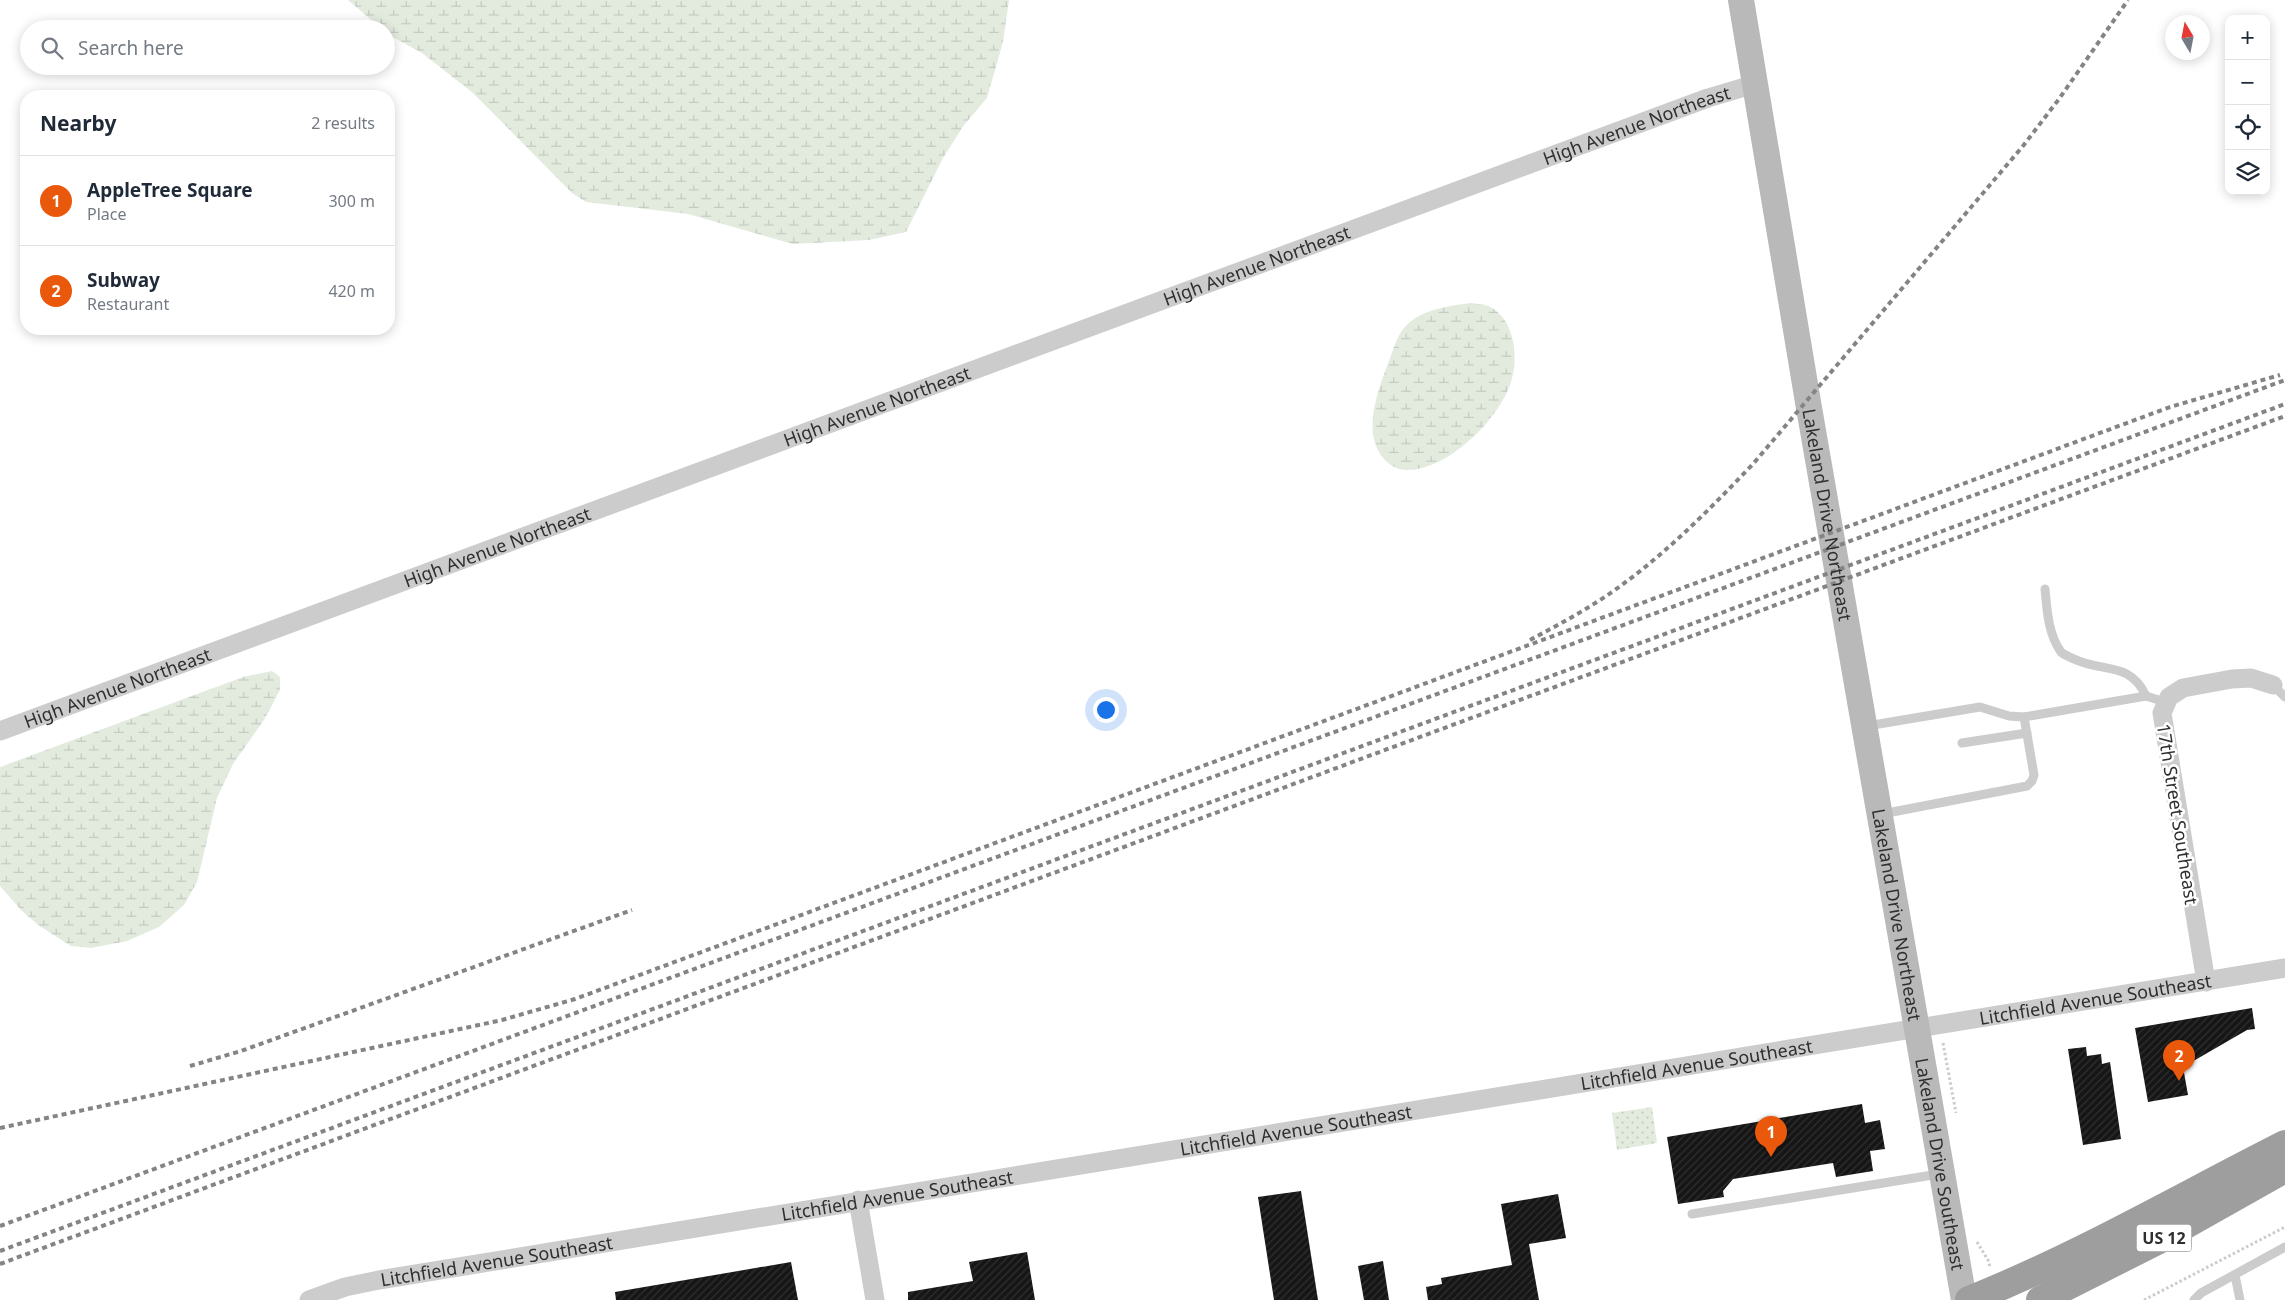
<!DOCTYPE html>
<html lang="en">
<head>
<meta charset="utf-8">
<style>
	:root { --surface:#fff; --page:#f2f2f3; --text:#1f2937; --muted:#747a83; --line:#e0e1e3; --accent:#ea580c }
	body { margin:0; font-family:"Noto Sans",sans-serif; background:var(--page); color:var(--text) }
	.controls { position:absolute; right:15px; top:15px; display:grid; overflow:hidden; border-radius:10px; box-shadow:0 2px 12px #0003 }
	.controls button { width:45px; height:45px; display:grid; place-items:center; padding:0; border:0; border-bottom:1px solid var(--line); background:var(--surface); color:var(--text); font:25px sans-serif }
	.compass { position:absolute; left:2165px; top:15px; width:45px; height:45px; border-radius:50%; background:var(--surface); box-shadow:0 2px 12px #0003; rotate:350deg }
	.you { position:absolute; left:1105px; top:709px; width:18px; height:18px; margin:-12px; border:4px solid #fff; border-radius:50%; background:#1a73e8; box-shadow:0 0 0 8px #1a73e833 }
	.badge { display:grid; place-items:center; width:32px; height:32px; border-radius:50%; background:var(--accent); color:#fff; font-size:16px; font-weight:700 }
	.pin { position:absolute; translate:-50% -41px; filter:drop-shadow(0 1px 2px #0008) }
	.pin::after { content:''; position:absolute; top:26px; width:18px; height:15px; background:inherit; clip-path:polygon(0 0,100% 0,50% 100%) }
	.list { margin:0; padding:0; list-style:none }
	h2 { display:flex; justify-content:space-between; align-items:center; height:65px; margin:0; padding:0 20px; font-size:21px }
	h2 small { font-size:16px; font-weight:400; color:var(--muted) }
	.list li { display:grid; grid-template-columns:32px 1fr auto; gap:15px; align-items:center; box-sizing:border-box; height:90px; padding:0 20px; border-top:1px solid var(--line) }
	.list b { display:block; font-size:19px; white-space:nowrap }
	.list p { margin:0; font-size:16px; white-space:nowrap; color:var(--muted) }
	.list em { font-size:16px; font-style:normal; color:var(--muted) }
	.icon { flex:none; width:28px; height:28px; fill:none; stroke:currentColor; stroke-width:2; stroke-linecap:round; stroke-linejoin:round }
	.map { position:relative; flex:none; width:2285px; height:1300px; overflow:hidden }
	.search { position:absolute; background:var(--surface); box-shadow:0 2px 12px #0003; left:20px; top:20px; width:375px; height:55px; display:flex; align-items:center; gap:12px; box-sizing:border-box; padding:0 18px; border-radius:28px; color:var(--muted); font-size:19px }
	.panel { position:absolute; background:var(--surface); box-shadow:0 2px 12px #0003; left:20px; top:90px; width:375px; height:245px; border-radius:20px }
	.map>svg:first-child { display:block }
</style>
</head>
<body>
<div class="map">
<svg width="2285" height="1300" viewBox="0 0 2285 1300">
	<defs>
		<pattern id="wetland-marsh" width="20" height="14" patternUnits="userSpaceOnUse" patternTransform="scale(1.25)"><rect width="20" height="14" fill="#e3ebdf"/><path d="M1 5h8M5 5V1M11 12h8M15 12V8" fill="none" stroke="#c3cac0"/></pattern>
		<pattern id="park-dots" width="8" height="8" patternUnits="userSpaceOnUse" patternTransform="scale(1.25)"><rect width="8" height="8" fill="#e3ebdf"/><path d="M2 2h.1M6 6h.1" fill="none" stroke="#c3cac0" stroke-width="1.8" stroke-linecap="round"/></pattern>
		<pattern id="building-hatch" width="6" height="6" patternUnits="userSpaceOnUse" patternTransform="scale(1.25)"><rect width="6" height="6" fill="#161616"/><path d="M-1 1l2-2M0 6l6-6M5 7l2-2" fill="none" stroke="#303030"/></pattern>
	</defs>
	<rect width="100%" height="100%" fill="#fff"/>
	<g fill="url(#wetland-marsh)">
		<polygon points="348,0 1009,0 1003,42 987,98 964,125 943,158 906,232 869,240 793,244 688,214 586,202 572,193 473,93 422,53 387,34 386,29 382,29"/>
		<path d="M 1471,303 C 1477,304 1485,304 1490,307 C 1515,319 1519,359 1511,382 C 1499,420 1447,471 1406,470 C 1399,470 1391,466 1386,461 C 1360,436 1378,390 1389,361 C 1393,351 1397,335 1405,327 C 1421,309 1449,306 1471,303 Z"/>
		<polygon points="272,671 280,677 280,690 264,720 233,764 217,798 197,882 184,905 159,927 127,941 91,948 71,946 38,925 21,910 0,886 0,767 243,677"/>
	</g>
	<polygon fill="url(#park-dots)" points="1652,1107 1657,1143 1617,1150 1612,1113"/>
	<g fill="url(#building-hatch)">
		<polygon points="2252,1008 2255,1029 2247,1030 2183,1067 2188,1095 2148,1102 2135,1028"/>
		<polygon points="2086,1047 2087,1056 2101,1054 2102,1064 2110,1062 2121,1139 2083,1145 2068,1049"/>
		<polygon points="1862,1104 1865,1123 1880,1120 1885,1149 1870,1151 1873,1171 1836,1177 1833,1163 1733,1179 1723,1191 1724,1197 1678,1204 1667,1137"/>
		<polygon points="1301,1191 1318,1300 1274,1300 1258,1197"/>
		<polygon points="1558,1194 1566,1238 1529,1244 1539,1300 1428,1300 1426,1287 1442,1284 1441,1278 1512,1265 1501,1204"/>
		<polygon points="1027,1252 1035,1300 908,1300 908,1292 973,1281 969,1262"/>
		<polygon points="1383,1261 1389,1300 1364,1300 1358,1266"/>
		<polygon points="791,1262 798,1300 616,1300 615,1292"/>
	</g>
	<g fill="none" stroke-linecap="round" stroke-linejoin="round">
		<g stroke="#ccc" stroke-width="3" stroke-dasharray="2.5 2.5" stroke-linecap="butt">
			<polyline points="1943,1043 1956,1113"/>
			<polyline points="1977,1242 1988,1260 1990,1267"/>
			<polyline points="2144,1300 2285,1227"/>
		</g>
		<g stroke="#ccc" stroke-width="9">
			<path d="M 2045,589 C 2047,610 2048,634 2061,652 C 2064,655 2070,657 2074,659 C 2103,673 2130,661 2146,696"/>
			<polyline points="2273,685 2285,697"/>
			<polyline points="1867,726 1980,707 2009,716 2024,717 2146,696 2165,702"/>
			<polyline points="1962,743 2027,733"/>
			<polyline points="1882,814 2027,786 2032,781 2034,775 2024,717"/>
			<polyline points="1692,1214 1939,1174"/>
			<polyline points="2233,1276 2236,1280 2240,1300"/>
			<polyline points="2194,1300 2201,1293 2285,1247"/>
		</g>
		<g stroke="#ccc" stroke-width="19">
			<path id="s1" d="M 0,731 L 1708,98 L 1755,84"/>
			<polyline points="2206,982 2162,713 2169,697 2183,688 2232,679 2251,678 2273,685"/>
			<polyline points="858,1200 875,1300"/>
			<path id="s2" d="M 309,1300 L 345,1287 L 379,1280 L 2285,968"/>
		</g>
		<path stroke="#b9b9b9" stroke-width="26" id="s3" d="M 1741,0 L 1808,402 L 1964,1300"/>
		<g stroke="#9e9e9e" stroke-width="28">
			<path d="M 1969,1300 C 2079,1256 2180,1197 2285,1144"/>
			<polyline points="2040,1300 2157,1241 2285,1169"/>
		</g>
		<g stroke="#848484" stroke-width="4" stroke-dasharray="5 4" stroke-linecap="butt">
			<path d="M 1530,640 C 1558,625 1586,610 1612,592 C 1665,555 1709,510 1753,464 L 2023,146 L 2059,99 L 2128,0"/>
			<polyline points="190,1066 241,1051 632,910"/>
			<polyline points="0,1128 502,1020 575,999 2170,407 2280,375"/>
			<polyline points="0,1226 2285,380"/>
			<polyline points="0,1251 2285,404"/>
			<polyline points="0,1264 2285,416"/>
		</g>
	</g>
	<g text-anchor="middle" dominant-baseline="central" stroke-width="5" stroke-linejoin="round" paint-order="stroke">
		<rect fill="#fff" stroke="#6d6d6d" stroke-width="1" x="2136.5" y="1224.5" width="55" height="27" rx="4"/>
		<g font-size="16" font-weight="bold" fill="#2f2f2f">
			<text x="2164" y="1238">US 12</text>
		</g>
		<g font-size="18" fill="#2f2f2f" stroke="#fff">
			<text stroke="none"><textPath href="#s1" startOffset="1745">High Avenue Northeast</textPath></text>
			<text stroke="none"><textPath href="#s1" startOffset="1340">High Avenue Northeast</textPath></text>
			<text stroke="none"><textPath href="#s1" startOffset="935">High Avenue Northeast</textPath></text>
			<text stroke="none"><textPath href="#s3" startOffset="522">Lakeland Drive Northeast</textPath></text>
			<text stroke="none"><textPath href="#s1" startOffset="530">High Avenue Northeast</textPath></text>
			<text stroke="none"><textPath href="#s1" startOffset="125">High Avenue Northeast</textPath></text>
			<text transform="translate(2178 814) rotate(81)">17th Street Southeast</text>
			<text stroke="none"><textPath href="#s3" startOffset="928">Lakeland Drive Northeast</textPath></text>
			<text stroke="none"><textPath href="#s2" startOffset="1812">Litchfield Avenue Southeast</textPath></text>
			<text stroke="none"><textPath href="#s2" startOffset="1408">Litchfield Avenue Southeast</textPath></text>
			<text stroke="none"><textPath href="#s2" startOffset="1002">Litchfield Avenue Southeast</textPath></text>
			<text stroke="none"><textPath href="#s3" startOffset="1181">Lakeland Drive Southeast</textPath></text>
			<text stroke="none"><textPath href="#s2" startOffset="598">Litchfield Avenue Southeast</textPath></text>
			<text stroke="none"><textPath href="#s2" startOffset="192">Litchfield Avenue Southeast</textPath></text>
		</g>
	</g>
</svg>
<div class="controls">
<button>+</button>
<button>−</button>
<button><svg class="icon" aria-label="locate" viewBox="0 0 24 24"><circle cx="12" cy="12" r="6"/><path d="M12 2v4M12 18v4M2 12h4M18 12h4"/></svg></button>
<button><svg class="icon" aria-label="layers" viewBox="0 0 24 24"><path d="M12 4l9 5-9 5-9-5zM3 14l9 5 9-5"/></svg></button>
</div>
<svg class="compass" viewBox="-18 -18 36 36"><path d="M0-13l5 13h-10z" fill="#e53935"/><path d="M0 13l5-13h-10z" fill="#747a83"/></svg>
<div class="you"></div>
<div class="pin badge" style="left:1771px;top:1157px">1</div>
<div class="pin badge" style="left:2179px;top:1081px">2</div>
<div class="search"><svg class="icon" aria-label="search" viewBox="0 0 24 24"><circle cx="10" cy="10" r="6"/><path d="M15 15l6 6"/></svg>Search here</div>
<section class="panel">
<h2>Nearby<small>2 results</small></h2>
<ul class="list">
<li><span class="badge">1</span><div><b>AppleTree Square</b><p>Place</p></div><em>300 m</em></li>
<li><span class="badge">2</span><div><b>Subway</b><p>Restaurant</p></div><em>420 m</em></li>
</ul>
</section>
</div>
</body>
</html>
